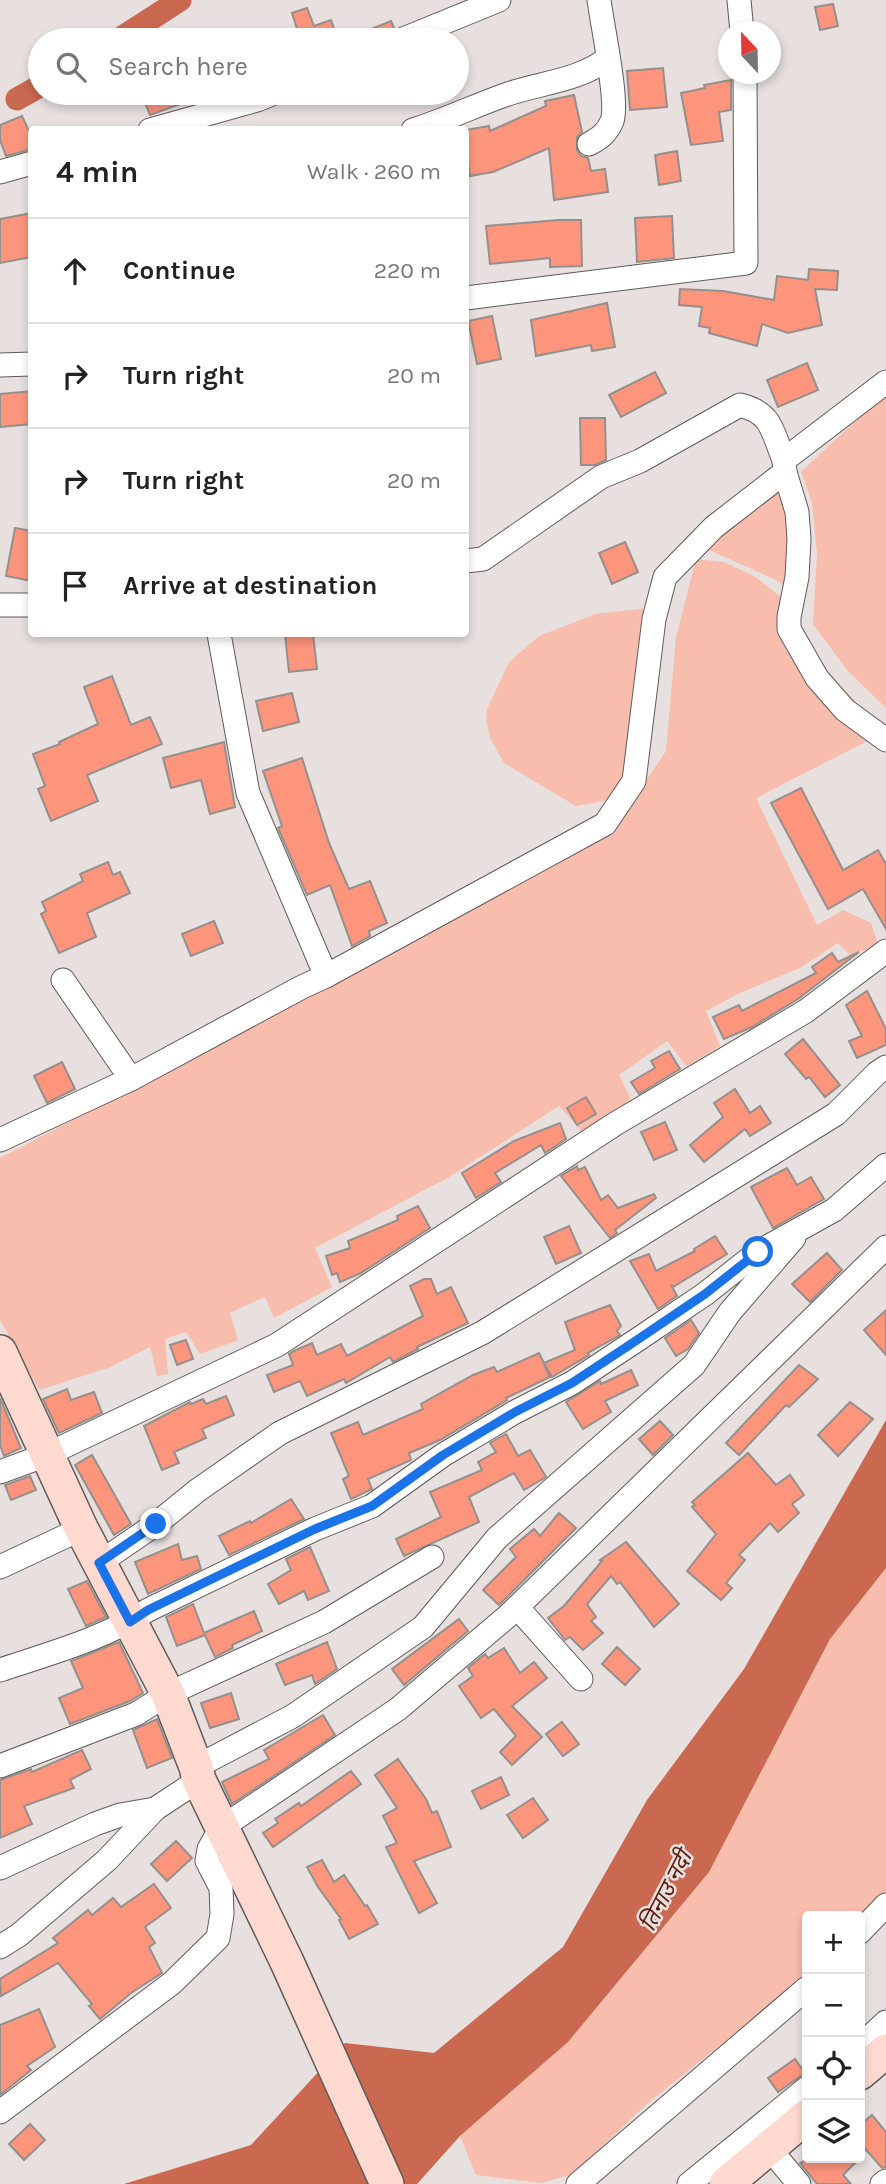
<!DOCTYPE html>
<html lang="en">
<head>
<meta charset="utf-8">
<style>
	:root { --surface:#fff; --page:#f2f2f2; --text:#222; --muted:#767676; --line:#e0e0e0 }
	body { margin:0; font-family:Karla,"Noto Sans Devanagari",sans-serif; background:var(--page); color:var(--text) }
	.controls { position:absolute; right:21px; bottom:21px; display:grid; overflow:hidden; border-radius:7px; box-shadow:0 4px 10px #0003 }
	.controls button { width:63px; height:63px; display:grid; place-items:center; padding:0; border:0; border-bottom:2px solid var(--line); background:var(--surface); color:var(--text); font:35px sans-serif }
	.compass { position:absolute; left:718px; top:21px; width:63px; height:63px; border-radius:50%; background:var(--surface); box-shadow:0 4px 10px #0003; rotate:338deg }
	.stop { position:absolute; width:21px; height:21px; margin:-16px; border:5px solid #1a73e8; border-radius:50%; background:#fff }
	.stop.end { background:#1a73e8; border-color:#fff; box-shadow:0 2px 7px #0008 }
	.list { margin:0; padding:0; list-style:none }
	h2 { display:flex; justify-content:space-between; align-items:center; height:91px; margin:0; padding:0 28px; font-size:30px }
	h2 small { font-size:23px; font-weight:400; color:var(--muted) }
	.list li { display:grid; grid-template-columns:46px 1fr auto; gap:21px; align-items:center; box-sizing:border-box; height:105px; padding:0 28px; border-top:2px solid var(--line) }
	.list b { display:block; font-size:26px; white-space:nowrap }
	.list em { font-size:23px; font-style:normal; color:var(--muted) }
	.icon { flex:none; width:38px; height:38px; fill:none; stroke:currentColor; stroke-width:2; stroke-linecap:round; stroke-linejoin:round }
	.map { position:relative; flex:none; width:886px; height:2184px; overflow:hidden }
	.search { position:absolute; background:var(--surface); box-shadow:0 4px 10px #0003; left:28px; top:28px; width:441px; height:77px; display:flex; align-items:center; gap:18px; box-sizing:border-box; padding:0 24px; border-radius:38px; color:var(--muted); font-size:26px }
	.panel { position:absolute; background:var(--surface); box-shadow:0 4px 10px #0003; left:28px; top:126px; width:441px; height:511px; border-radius:7px }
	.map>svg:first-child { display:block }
</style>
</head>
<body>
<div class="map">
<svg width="886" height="2184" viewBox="0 0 886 2184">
	<rect width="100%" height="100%" fill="#e7e0de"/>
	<g fill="#f8bdad">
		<polygon points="886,392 886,708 847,670 813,624 817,554 812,503 801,472"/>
		<polygon points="793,476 810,529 800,595 774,579 709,550 712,537"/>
		<polygon points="696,559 724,562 754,576 790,604 818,663 885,732 756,798 817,925 843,910 871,923 879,946 850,955 838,943 800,968 740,993 706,1011 720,1046 687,1067 667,1041 619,1075 631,1099 585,1135 559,1106 449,1177 315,1248 332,1287 274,1318 265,1297 230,1313 238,1340 200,1354 186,1332 165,1339 168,1374 157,1376 150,1347 108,1368 39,1390 0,1320 0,1158 203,1052 611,833 666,751 676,637"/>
		<polygon points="648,608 624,786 604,801 576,806 504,763 490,738 486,719 487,709 509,662 539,636 596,614"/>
		<polygon points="886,1568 886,1899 860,1916 807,1916 807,1982 738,2031 649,2102 573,2174 541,2183 476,2175 460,2136 568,2042 709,1872 830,1639"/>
	</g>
	<polygon fill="#ca6850" points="886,1420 886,1568 830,1639 709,1872 568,2042 460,2136 417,2184 124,2184 251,2145 345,2043 434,2053 563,1947 647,1800 744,1669"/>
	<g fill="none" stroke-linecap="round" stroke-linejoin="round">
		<g stroke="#ca6850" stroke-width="23">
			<polyline points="118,40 180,0"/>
			<polyline points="17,99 40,86"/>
		</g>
	</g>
	<g fill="#fc957c" stroke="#958f8d" stroke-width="2">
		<polygon points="833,4 838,26 820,30 815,7"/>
		<polygon points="307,8 314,26 331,20 338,40 282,40 281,38 298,32 292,13"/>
		<polygon points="391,21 394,28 390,32 387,40 344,40"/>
		<polygon points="663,68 667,107 630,110 627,71"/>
		<polygon points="731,80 731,110 719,112 723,141 691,145 681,93 705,88 704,85"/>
		<polygon points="141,93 208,93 208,94 150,115"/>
		<polygon points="574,95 582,132 577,137 577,150 581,156 588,158 591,171 605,169 608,192 554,200 549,148 493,172 470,176 466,150 466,130 489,126 490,131 546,106 545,101"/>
		<polygon points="22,116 32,138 32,149 6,156 0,140 0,125"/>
		<polygon points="677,151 681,181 659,185 655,155"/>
		<polygon points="32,213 32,257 0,263 0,219"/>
		<polygon points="672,216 674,258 637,262 635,218"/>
		<polygon points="559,220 581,220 582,266 550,267 550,258 490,264 486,226"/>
		<polygon points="809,269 838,271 837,290 815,289 822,325 788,333 762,324 757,346 709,333 710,328 699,326 702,307 679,305 680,289 723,291 774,300 777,276 808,280"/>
		<polygon points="607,303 615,347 592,351 591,345 536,356 531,320"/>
		<polygon points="492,316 501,359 477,364 468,321"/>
		<polygon points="807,363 818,390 778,407 767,380"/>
		<polygon points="655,372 666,393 621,417 609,395"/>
		<polygon points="32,391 32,424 0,427 0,394"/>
		<polygon points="580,418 605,418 606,460 595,465 581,465"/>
		<polygon points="15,528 32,531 32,581 6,576"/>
		<polygon points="625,542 638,572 612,584 599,553"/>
		<polygon points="285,634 313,634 317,669 289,672"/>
		<polygon points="112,676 131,725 150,717 162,744 87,775 98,801 51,821 38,789 45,786 33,754 60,744 59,742 98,724 84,687"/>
		<polygon points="292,693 299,722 263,731 256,701"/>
		<polygon points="224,742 235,807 210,814 201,780 171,788 163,758"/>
		<polygon points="302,758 329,843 349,889 370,881 387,923 369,931 370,936 352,946 330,885 307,895 278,828 282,826 263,771"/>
		<polygon points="801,788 843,870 878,850 886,864 886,929 863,889 828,909 771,803"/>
		<polygon points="108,862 113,875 120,872 130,893 87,913 96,937 59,953 41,914 46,911 42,902 83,881 80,874"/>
		<polygon points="214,921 223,943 191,956 182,934"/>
		<polygon points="859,952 798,999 752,1027 724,1039 713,1017 739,1005 742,1011 816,973 812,967 832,953 838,962"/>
		<polygon points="867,991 886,1029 886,1045 857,1058 849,1041 862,1036 846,1005"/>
		<polygon points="803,1039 840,1085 825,1097 809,1077 806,1079 785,1054"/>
		<polygon points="669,1051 680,1069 639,1094 631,1082 655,1068 651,1061"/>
		<polygon points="62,1062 75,1089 47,1103 34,1076"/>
		<polygon points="735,1089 750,1113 760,1106 771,1123 750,1136 745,1129 704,1162 690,1145 723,1117 714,1103"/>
		<polygon points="586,1097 596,1114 577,1125 567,1108"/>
		<polygon points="665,1122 677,1150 654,1160 641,1132"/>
		<polygon points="560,1123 566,1139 545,1153 541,1145 495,1173 501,1182 476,1198 462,1173 514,1141"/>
		<polygon points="577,1166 578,1170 585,1167 601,1200 608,1195 618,1208 654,1194 656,1198 615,1230 617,1233 610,1238 561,1176"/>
		<polygon points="787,1168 797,1185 811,1177 824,1199 773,1228 751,1187"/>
		<polygon points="418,1206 430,1228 361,1273 340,1282 337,1273 332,1275 326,1256 350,1248 348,1241 398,1220 397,1216"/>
		<polygon points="569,1226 581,1253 556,1264 544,1237"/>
		<polygon points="715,1236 727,1254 673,1287 671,1285 677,1296 658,1309 630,1261 649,1254 656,1271 695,1251 694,1249"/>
		<polygon points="827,1253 842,1270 810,1302 792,1284"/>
		<polygon points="424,1279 431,1279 437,1294 451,1287 468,1323 417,1347 418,1349 393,1362 390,1357 346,1383 344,1379 307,1396 300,1381 274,1392 267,1375 293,1365 289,1354 294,1351 312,1343 317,1355 341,1344 347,1356 423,1316 410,1286"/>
		<polygon points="610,1305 621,1326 617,1331 620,1335 588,1353 589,1355 552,1377 544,1364 550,1377 506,1398 507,1400 440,1440 409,1453 411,1460 368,1479 372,1489 351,1499 343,1479 349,1476 331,1433 358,1422 363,1435 423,1409 421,1404 473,1375 494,1367 497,1372 539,1353 544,1363 575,1350 565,1322"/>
		<polygon points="886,1310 886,1355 864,1330"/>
		<polygon points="691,1320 699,1333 688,1349 676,1356 665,1338"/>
		<polygon points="186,1340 193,1359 177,1365 170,1345"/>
		<polygon points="799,1365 818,1379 789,1407 786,1405 739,1455 726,1443"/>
		<polygon points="631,1370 638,1385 605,1401 611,1412 583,1429 566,1402 600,1381 601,1384"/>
		<polygon points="67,1389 71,1400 94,1392 102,1413 59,1433 43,1399"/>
		<polygon points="226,1396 234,1415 202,1429 206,1438 174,1452 179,1463 162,1470 144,1426 190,1402 191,1404 203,1399 206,1404"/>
		<polygon points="0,1398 21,1448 4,1456 0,1445"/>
		<polygon points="850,1402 873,1419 838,1456 818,1435"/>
		<polygon points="660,1421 673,1435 653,1455 639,1439"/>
		<polygon points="506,1434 518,1456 530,1450 546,1477 524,1490 514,1473 469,1497 479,1522 404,1556 396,1539 441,1517 430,1492 482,1470 478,1462 496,1452 490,1443"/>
		<polygon points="748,1453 776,1485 790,1475 804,1495 792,1504 799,1513 778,1532 770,1523 739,1555 745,1560 726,1583 732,1588 721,1600 687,1571 716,1534 692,1507 695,1505 692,1502"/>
		<polygon points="92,1455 131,1524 114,1535 75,1465"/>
		<polygon points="30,1476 36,1490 11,1500 5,1485"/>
		<polygon points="291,1499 304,1519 229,1555 219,1536 250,1521 251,1523"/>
		<polygon points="559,1513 576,1528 499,1605 483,1590 516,1557 510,1549 534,1529 540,1536"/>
		<polygon points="626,1542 679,1604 654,1627 620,1582 617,1584 611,1576 587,1604 596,1617 591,1621 603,1633 583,1650 570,1637 565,1640 548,1618 564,1606 602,1561 600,1560"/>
		<polygon points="178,1544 182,1560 197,1556 201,1569 148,1594 135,1562"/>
		<polygon points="310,1547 329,1591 308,1600 304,1591 279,1604 268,1584 291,1570 286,1559"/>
		<polygon points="87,1581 106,1617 86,1626 68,1589"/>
		<polygon points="193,1604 204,1633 254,1611 262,1631 232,1645 233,1648 215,1657 205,1635 177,1646 166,1617"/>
		<polygon points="459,1619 468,1631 404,1685 392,1669"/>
		<polygon points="119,1642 143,1693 130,1701 70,1724 59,1698 83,1688 71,1661"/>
		<polygon points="327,1642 337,1669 315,1684 312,1675 285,1685 276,1664"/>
		<polygon points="617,1647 640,1669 625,1685 602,1664"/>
		<polygon points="504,1648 520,1673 534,1662 547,1678 512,1706 542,1737 512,1765 500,1752 516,1736 494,1709 481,1718 459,1686 473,1676 468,1668 485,1654 488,1658"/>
		<polygon points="231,1693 239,1719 210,1728 201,1703"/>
		<polygon points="323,1715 335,1735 232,1804 222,1782 269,1759 264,1750"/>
		<polygon points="157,1719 172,1758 147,1768 133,1730"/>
		<polygon points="562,1722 579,1744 563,1756 546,1734"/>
		<polygon points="82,1750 91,1769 70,1780 74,1788 24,1806 32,1824 0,1838 0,1780 31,1769 32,1772"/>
		<polygon points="398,1759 426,1799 432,1813 437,1811 451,1847 414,1861 437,1903 419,1913 386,1847 397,1843 383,1816 397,1808 375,1775"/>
		<polygon points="351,1771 361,1784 273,1847 263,1833 278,1823 275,1819 299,1803 301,1806"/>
		<polygon points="501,1777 509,1795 481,1809 472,1791"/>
		<polygon points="533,1798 548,1820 523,1838 507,1815"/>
		<polygon points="176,1841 192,1858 167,1881 151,1864"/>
		<polygon points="322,1860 334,1882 344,1875 365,1906 367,1905 378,1924 349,1939 339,1920 341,1919 318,1887 307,1867"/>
		<polygon points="154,1884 171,1908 145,1927 155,1943 149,1947 162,1973 131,1993 100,2019 89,2006 92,2004 58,1963 1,1996 0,1979 58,1943 53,1938 88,1910 92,1915 113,1898 121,1907"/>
		<polygon points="39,2009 55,2047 27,2066 31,2070 0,2095 0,2025"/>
		<polygon points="795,2059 805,2073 778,2092 768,2078"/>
		<polygon points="872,2115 886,2132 886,2167 882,2168 860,2143 860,2125"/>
		<polygon points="30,2124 45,2140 24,2160 9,2144"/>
		<polygon points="810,2158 860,2158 843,2175 851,2184 817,2184 800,2163"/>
	</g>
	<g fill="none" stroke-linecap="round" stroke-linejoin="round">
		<defs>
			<g id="street">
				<polyline points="739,0 742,32"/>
				<polyline points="401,40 499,0"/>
				<polyline points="150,130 257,100 274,93"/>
				<path d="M 413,130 C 445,120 474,106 505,95 C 539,83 578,81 607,59"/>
				<path d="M 589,144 C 600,138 607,133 612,121 C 619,103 602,24 599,0"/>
				<polyline points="0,172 32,163"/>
				<polyline points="466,298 746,263 745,74"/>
				<polyline points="0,365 32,364"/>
				<polyline points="785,472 797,512 799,539 797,577 789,617 789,629 817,678 845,710 886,740"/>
				<path d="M 466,561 L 483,559 L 601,477 L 640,461 L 740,405 C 773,413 772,432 784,460 L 886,382"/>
				<polyline points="0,605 32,605"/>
				<polyline points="219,634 248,793 326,976"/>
				<polyline points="63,980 131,1079"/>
				<polyline points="0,1140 131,1079 302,987 326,976 605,824 634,781 654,619 665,577 714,527 785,472 784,460"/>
				<polyline points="0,1472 46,1455 277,1345 615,1124 806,1011 886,951"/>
				<polyline points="99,1563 156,1524 198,1490 280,1433 482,1333 836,1114 877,1073 886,1067"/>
				<polyline points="0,1567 66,1536 81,1528"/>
				<polyline points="517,1607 581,1679"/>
				<path d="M 0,1670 C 48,1654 106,1638 148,1610 L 315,1529 L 372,1506 L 443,1455 L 515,1412 L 572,1383 L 637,1340 L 705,1294 L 758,1252 L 834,1210 L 886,1165"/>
				<polyline points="0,1766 136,1714 168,1694 324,1622 432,1557"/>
				<polyline points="196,1767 293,1716 423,1627 497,1538 694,1365 730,1312 794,1238"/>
				<polyline points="0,1868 95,1824 120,1815 155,1809"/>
				<polyline points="860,1932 886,1905"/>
				<polyline points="0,1947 19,1935 107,1860 155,1809 199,1780"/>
				<polyline points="860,2046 886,2022"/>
				<polyline points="0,2112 172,1983 218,1938 222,1914 221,1888 207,1861 209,1849 221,1828 398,1709 509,1615 886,1247"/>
				<polyline points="769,2148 799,2184"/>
				<polyline points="578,2184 807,1988"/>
				<polyline points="689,2184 807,2088"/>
				<polyline points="882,2184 886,2181"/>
			</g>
			<g id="secondary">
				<polyline points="0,1352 81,1528 168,1694 196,1767 199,1780 287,1962 387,2184"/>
				<polyline points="860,2073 886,2051"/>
				<polyline points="726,2184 807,2116"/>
			</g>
		</defs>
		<use href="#street" stroke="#605a59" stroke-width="25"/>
		<use href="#secondary" stroke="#605a59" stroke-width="36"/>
		<use href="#street" stroke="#fff" stroke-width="23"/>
		<use href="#secondary" stroke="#fed9d0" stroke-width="33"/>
	</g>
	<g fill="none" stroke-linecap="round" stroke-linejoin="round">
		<polyline stroke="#1a73e8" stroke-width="9" points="156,1524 99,1563 130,1622 148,1610 315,1529 372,1506 443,1455 515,1412 572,1383 637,1340 705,1294 758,1252"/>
	</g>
	<g text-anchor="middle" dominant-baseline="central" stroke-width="5" stroke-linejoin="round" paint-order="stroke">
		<g font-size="23" font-style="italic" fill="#5d1e0f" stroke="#e7e0de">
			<text transform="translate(666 1891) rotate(-63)">तिनाउ नदी</text>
		</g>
	</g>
</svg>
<div class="controls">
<button>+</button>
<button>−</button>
<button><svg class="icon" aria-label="locate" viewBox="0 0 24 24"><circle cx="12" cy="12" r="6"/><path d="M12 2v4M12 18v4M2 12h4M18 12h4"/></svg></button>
<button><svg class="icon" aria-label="layers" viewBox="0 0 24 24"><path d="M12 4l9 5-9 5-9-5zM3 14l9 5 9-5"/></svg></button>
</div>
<svg class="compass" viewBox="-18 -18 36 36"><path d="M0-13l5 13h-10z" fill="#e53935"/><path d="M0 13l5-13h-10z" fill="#767676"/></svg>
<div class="stop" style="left:758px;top:1252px"></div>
<div class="stop end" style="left:156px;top:1524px"></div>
<div class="search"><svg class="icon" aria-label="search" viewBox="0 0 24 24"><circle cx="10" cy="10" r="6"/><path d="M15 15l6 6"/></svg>Search here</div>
<section class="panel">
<h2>4 min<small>Walk · 260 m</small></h2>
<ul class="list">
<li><svg class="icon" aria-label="ahead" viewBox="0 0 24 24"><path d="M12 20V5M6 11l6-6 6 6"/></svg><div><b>Continue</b></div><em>220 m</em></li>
<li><svg class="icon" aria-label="right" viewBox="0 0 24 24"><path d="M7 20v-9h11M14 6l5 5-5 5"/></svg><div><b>Turn right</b></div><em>20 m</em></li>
<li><svg class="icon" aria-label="right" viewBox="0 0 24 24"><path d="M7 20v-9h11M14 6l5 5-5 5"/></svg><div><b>Turn right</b></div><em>20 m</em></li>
<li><svg class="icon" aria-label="arrive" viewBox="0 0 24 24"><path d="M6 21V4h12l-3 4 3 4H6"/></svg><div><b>Arrive at destination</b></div></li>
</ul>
</section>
</div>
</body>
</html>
